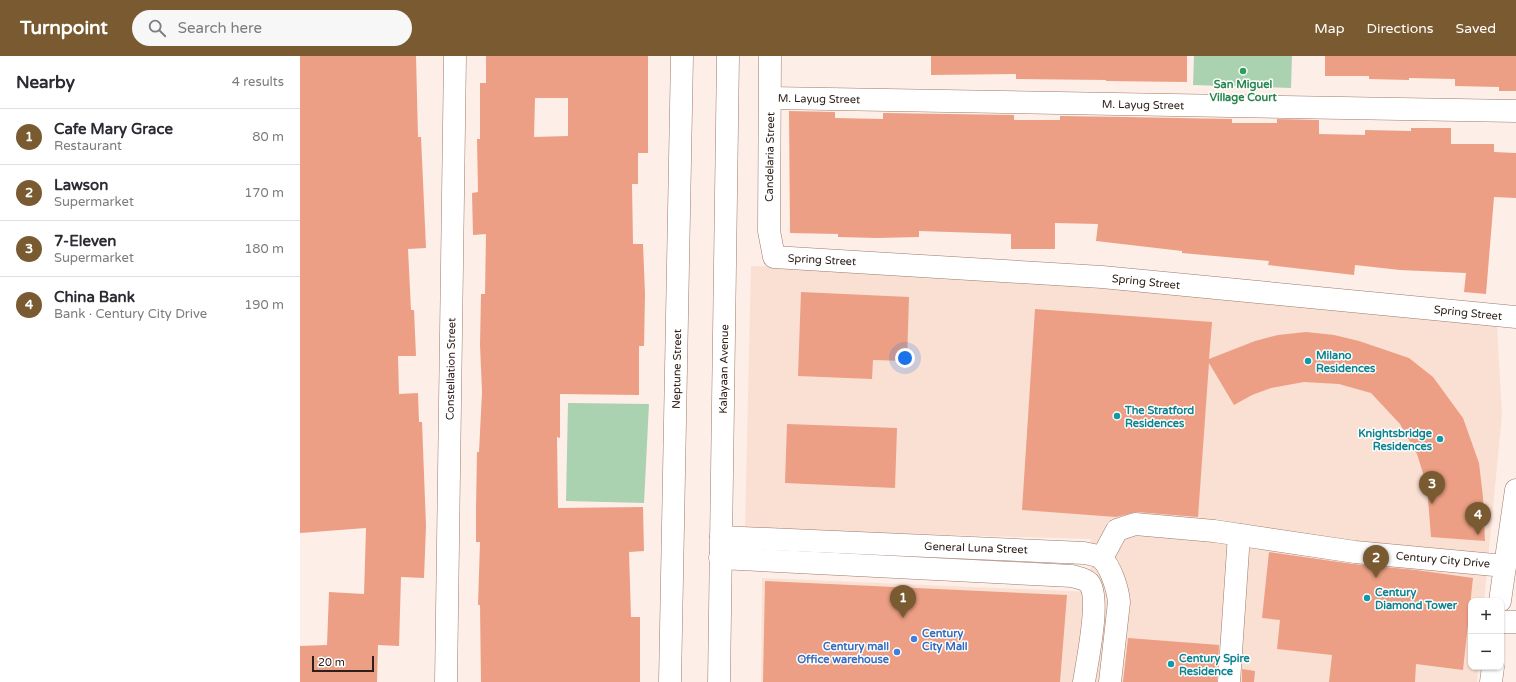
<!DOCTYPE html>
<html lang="en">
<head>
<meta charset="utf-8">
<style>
	:root { --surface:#fff; --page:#f7f7f7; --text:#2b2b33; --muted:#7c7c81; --line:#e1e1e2; --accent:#7a5a30 }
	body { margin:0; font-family:"Varela Round",sans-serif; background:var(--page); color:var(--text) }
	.controls { position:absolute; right:12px; bottom:12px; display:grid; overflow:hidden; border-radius:8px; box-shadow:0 1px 3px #0004 }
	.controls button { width:36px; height:36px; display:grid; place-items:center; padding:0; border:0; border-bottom:1px solid var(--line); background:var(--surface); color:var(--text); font:20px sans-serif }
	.scale { position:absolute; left:12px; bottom:10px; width:62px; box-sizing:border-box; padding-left:4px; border:2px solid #2d201a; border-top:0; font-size:11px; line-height:14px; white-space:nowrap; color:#2d201a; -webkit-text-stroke:3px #fff; paint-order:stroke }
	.you { position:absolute; left:605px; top:302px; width:14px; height:14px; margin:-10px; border:3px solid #fff; border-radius:50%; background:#1a73e8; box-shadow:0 0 0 6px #1a73e833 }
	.badge { display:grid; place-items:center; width:26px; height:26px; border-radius:50%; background:var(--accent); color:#fff; font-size:13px; font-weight:700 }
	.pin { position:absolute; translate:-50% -33px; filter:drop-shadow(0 1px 2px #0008) }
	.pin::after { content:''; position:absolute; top:21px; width:14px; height:12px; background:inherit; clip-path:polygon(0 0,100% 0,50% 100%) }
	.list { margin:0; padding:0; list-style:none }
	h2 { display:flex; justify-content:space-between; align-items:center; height:52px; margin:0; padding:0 16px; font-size:17px }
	h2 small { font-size:13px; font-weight:400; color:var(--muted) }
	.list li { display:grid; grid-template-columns:26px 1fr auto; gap:12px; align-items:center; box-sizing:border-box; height:56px; padding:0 16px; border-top:1px solid var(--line) }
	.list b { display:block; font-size:15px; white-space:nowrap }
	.list p { margin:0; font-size:13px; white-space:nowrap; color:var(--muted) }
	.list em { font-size:13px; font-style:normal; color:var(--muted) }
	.icon { flex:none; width:22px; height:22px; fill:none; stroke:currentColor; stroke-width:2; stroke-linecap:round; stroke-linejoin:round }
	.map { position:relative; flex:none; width:1216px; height:626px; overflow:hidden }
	header { display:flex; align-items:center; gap:24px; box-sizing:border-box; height:56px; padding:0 20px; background:var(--accent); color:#fff }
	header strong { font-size:19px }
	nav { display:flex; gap:22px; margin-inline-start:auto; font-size:14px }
	.search { width:280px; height:36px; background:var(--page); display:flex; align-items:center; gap:10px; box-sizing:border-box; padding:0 14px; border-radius:22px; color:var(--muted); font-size:15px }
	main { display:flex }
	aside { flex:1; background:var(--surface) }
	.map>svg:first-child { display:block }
</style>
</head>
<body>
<header>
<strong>Turnpoint</strong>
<div class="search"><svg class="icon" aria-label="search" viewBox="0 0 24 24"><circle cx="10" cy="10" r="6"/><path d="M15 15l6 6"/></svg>Search here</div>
<nav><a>Map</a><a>Directions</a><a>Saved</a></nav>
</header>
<main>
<aside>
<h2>Nearby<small>4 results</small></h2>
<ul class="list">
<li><span class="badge">1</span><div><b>Cafe Mary Grace</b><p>Restaurant</p></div><em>80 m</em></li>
<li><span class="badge">2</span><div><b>Lawson</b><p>Supermarket</p></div><em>170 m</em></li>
<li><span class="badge">3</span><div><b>7-Eleven</b><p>Supermarket</p></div><em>180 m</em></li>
<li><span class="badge">4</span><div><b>China Bank</b><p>Bank · Century City Drive</p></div><em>190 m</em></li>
</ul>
</aside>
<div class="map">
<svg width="1216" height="626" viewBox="0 0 1216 626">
	<rect width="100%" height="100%" fill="#fdeee7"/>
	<polygon fill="#fadfd3" points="451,210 797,221 1197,270 1202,358 1184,545 1171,545 1171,611 1178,611 1177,626 461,626 462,522 790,536 791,483 445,473"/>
	<g fill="#aad2b0">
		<polygon points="894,0 992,0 991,32 893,29"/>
		<polygon points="268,347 349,348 344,447 266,445"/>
	</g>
	<g fill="#ec9f84" fill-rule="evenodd">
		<polygon points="0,0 116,0 118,81 121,81 126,192 108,193 111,254 114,254 116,300 98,300 99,338 118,337 119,366 122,366 126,470 124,522 101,521 99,590 78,589 77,626 0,626 0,590 27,589 29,536 64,538 66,472 0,477"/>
		<path d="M 186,0 L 348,0 L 348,97 L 338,97 L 338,128 L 332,128 L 333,188 L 343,188 L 345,238 L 344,290 L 339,290 L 339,339 L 260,338 L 260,382 L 257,381 L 258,452 L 343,451 L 344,495 L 329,496 L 331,561 L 340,561 L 340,626 L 181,626 L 180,549 L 178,549 L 180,486 L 176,486 L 176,452 L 177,396 L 179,396 L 182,336 L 180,289 L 181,238 L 185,238 L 186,178 L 173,179 L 172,137 L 178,136 L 177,83 L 180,83 L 180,27 L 186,27 ZM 235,42 L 268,42 L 268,80 L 234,81 Z"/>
		<polygon points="631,0 887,0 887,26 806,25 806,24 716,23 716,18 631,19"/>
		<polygon points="1025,0 1216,0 1216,35 1199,35 1199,31 1155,30 1155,23 1109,22 1109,24 1069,23 1069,20 1025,20"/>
		<polygon points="489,55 535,56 535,62 583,63 583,57 714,59 714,64 760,64 760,60 826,61 932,63 932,67 977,67 977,63 1019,64 1019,78 1065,79 1065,74 1111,75 1111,72 1151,72 1151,88 1194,88 1194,96 1216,97 1216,142 1194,141 1186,238 1164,236 1166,217 1100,214 1055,209 1054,219 968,209 969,205 882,197 882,195 796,185 798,168 755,167 755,193 711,193 711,178 619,175 619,181 577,182 538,181 538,178 490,177"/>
		<polygon points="501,236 609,241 607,305 573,304 572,323 498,320"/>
		<polygon points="735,253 912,266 909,303 955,285 978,279 1006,276 1034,279 1059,285 1109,302 1133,321 1163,362 1179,407 1183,441 1185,485 1131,481 1127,430 1117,398 1100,368 1071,337 1039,328 1004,326 971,332 952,339 934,349 909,307 898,461 836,456 816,461 722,454"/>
		<polygon points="487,368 597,372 595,432 485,427"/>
		<polygon points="969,496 1053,508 1116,514 1173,522 1163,614 1116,608 1115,626 1029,626 1032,599 977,593 980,564 962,562"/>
		<polygon points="465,525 767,539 760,626 463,626"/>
		<polygon points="828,582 919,589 917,626 823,626"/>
		<polygon points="942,613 955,615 954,626 942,626"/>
	</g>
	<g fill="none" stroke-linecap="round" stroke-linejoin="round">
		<defs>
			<g id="minor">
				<polyline points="470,0 469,175 474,201 802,221 1216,261"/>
				<polyline points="471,42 1216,55"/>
				<path d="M 421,481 L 784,497 C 789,498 798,499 802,503 C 811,511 818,534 819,546 L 810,626"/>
				<path d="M 420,502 L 772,520 C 778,522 784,522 789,527 C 801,542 787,606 784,626"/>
				<polyline points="802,502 817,474 835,468 914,475 1055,496 1205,510"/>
				<polyline points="1200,545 1216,434"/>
				<polyline points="1201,566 1216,566"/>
				<polyline points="146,626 155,0"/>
				<polyline points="370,626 382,0"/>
				<polyline points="929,626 939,479"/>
				<polyline points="1191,626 1193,611"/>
			</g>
			<polyline id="major" points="419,626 428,0"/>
		</defs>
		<use href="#minor" stroke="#9c7b6b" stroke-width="23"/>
		<use href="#major" stroke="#9c7b6b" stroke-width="23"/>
		<use href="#minor" stroke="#fff" stroke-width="22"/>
		<use href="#major" stroke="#fff" stroke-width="22"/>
	</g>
	<circle fill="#2e9e5b" stroke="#fff" stroke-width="1.5" cx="943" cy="15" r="4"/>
	<g fill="#0f9aa8" stroke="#fff" stroke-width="1.5">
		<circle cx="1008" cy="305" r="4"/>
		<circle cx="817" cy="360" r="4"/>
		<circle cx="1140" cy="383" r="4"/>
		<circle cx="1067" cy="542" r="4"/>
		<circle cx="871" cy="608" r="4"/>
	</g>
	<g fill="#3f7fe0" stroke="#fff" stroke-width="1.5">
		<circle cx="614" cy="583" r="4"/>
		<circle cx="597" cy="596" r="4"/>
	</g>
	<g text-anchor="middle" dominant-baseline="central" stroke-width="3" stroke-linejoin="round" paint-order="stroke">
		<g font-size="11" font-weight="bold" fill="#27864d" stroke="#fff">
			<text x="943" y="28">San Miguel<tspan x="943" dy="13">Village Court</tspan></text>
		</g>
		<g font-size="11" fill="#2d201a" stroke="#fff">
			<text transform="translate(519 43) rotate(1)">M. Layug Street</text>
			<text transform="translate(843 49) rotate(1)">M. Layug Street</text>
			<text transform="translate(470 101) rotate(-89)">Candelaria Street</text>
			<text transform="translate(522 204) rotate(3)">Spring Street</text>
			<text transform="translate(846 226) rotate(6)">Spring Street</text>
			<text transform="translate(1168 257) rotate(6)">Spring Street</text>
			<text transform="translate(151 313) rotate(-89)">Constellation Street</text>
			<text transform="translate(377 313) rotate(-89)">Neptune Street</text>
			<text transform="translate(424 313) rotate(-89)">Kalayaan Avenue</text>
			<text transform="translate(676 492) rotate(2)">General Luna Street</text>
			<text transform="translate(1143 504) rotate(5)">Century City Drive</text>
		</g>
		<g font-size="11" font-weight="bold" fill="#0d838f" stroke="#fff" text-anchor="start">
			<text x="1016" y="299">Milano<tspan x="1016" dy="13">Residences</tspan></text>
			<text x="825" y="354">The Stratford<tspan x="825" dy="13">Residences</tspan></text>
			<text x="1132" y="377" text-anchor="end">Knightsbridge<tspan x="1132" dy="13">Residences</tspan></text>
			<text x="1075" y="536">Century<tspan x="1075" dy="13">Diamond Tower</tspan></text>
			<text x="879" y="602">Century Spire<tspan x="879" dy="13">Residence</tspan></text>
		</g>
		<g font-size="11" font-weight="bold" fill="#366cbe" stroke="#fff" text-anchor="start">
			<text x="622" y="577">Century<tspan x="622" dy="13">City Mall</tspan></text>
			<text x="589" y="590" text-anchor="end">Century mall<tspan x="589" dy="13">Office warehouse</tspan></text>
		</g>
	</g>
</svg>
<div class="controls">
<button>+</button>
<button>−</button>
</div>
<div class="scale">20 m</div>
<div class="you"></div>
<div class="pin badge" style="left:603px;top:562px">1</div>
<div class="pin badge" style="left:1076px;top:522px">2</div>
<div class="pin badge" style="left:1132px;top:448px">3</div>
<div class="pin badge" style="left:1178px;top:479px">4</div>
</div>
</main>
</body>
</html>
